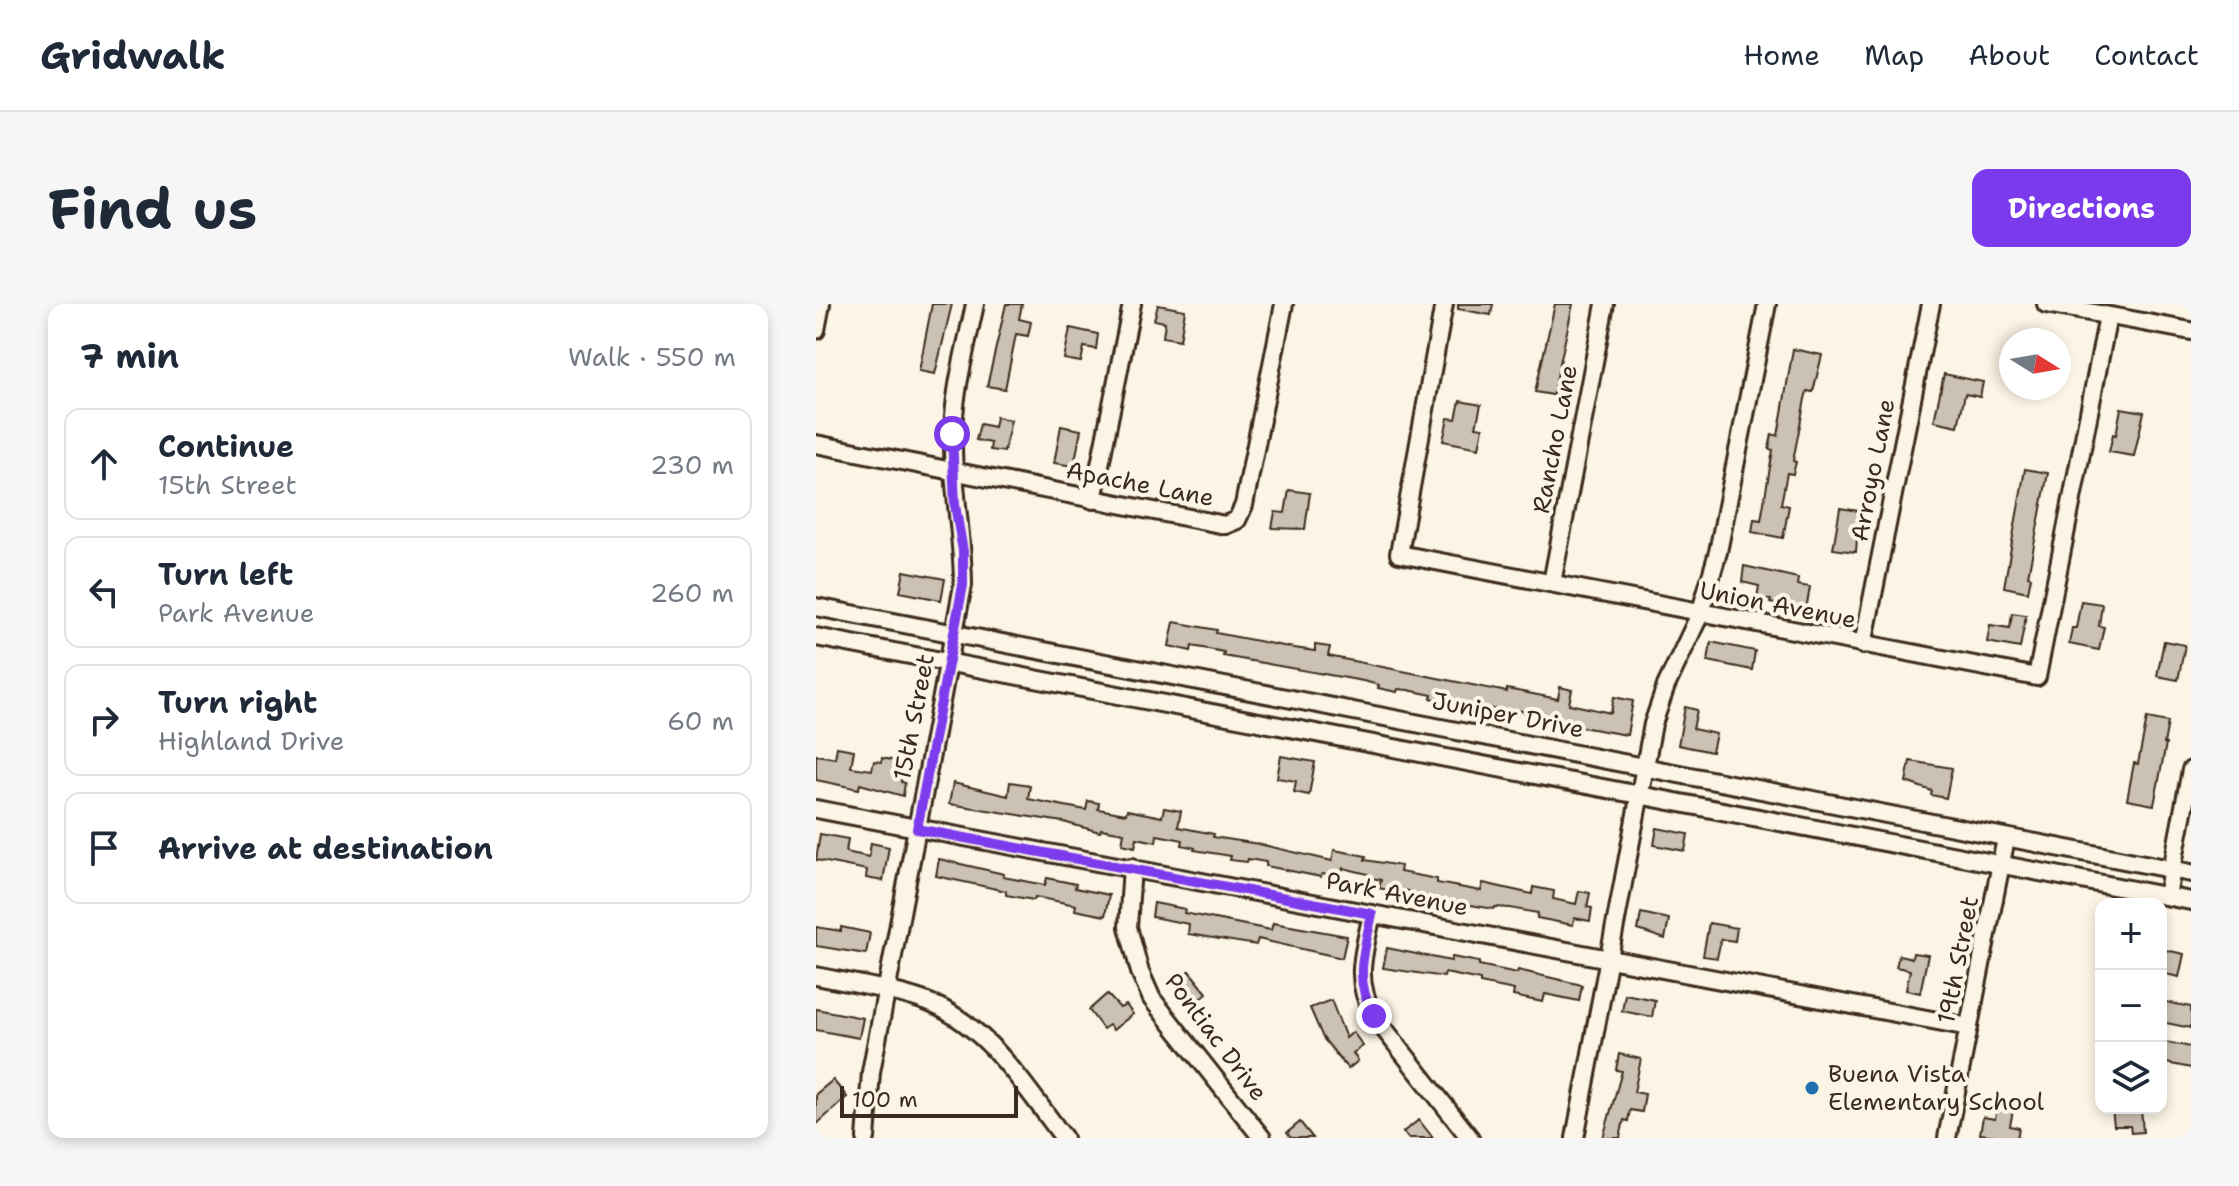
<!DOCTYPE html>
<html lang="en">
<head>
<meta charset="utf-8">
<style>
	:root { --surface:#fff; --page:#f6f6f7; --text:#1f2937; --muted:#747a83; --line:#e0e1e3; --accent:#7c3aed }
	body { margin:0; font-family:"Shantell Sans",sans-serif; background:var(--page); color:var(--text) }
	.controls { position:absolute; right:24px; bottom:24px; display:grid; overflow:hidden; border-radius:16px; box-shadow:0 4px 12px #0003 }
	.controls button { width:72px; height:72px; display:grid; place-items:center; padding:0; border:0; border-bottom:2px solid var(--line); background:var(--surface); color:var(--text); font:40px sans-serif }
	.compass { position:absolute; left:1183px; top:24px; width:72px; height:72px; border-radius:50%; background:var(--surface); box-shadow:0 4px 12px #0003; rotate:101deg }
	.scale { position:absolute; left:24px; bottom:20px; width:178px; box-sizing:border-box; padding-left:8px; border:4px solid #3b2a1e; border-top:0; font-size:22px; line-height:28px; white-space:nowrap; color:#3b2a1e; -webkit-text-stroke:6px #fcf5e5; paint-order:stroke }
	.stop { position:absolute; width:24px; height:24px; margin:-18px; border:6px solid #7c3aed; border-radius:50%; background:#fff }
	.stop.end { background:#7c3aed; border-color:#fff; box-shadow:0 2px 8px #0008 }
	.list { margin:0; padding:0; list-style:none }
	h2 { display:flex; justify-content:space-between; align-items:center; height:104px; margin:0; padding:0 32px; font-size:34px }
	h2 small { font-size:26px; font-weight:400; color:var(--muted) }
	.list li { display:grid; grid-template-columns:52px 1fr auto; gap:24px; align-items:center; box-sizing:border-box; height:112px; margin:0 16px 16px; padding:0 16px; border:2px solid var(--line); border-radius:16px }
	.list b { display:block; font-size:30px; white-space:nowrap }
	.list p { margin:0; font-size:26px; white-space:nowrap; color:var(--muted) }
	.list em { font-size:26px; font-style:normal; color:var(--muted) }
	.icon { flex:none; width:44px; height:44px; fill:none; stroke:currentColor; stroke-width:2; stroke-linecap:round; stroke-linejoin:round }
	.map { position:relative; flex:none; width:1375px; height:834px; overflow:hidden; border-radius:16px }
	header { display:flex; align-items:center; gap:48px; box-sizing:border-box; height:112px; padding:0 40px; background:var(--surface); border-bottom:2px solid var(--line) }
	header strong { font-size:38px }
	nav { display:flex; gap:44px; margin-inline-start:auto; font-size:28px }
	.intro { display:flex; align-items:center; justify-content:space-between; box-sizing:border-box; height:192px; padding:0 48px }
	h1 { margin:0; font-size:56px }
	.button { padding:20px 36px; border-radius:16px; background:var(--accent); color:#fff; font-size:28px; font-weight:700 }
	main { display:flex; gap:48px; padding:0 48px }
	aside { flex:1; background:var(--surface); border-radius:16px; box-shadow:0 4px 12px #0003 }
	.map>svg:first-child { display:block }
</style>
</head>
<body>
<header>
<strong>Gridwalk</strong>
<nav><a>Home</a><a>Map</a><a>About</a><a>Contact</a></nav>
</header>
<div class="intro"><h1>Find us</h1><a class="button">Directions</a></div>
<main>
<aside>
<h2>7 min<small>Walk · 550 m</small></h2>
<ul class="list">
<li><svg class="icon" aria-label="ahead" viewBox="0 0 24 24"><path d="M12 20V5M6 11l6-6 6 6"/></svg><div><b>Continue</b><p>15th Street</p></div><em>230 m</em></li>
<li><svg class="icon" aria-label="left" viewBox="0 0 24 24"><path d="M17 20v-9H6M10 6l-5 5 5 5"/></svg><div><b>Turn left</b><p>Park Avenue</p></div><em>260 m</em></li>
<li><svg class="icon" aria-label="right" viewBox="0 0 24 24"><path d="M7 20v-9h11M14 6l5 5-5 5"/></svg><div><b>Turn right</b><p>Highland Drive</p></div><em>60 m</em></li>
<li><svg class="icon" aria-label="arrive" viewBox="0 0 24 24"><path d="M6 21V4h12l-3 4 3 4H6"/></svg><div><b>Arrive at destination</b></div></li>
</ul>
</aside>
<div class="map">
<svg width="1375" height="834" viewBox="0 0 1375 834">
	<rect width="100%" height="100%" fill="#fcf5e5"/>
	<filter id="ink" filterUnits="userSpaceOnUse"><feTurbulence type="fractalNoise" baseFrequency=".0125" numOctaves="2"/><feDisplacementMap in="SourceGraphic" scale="16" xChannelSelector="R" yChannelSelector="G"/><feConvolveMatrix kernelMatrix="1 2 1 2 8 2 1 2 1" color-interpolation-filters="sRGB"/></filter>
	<g filter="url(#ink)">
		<g fill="#ccc2b3" stroke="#3b2a1e" stroke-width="2">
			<polygon points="116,0 136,0 119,70 103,67"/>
			<polygon points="190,0 206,0 203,15 215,18 212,32 200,30 189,85 171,82"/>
			<polygon points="642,0 677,0 675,11 642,5"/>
			<polygon points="739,0 757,0 737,91 719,88"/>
			<polygon points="342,1 369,6 364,36 347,33 349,18 338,16"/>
			<polygon points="254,24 282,30 280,45 268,43 265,58 248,55"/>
			<polygon points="977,45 1006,51 997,88 991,87 989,95 977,157 980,158 977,170 971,169 965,200 973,202 967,234 936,228 938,215 945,216 957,146 953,145 956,130 962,132"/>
			<polygon points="1128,70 1167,78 1164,93 1149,90 1142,122 1118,117"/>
			<polygon points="644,97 665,101 660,123 667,124 663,144 627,137 632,114 640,115"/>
			<polygon points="1305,104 1328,108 1318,152 1293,148 1297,130 1300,131"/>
			<polygon points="180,113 195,116 188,148 174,146 175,139 160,136 164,120 178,123"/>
			<polygon points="245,122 265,126 258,162 238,159"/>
			<polygon points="1209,165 1232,169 1212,272 1215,273 1212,288 1188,283"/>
			<polygon points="473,186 494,189 489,225 456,224 459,208 469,209"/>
			<polygon points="1024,204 1043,207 1040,248 1017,245"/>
			<polygon points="928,262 982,274 981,281 994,283 990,306 954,299 955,296 941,294 943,282 926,278"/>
			<polygon points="88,267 129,275 125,296 84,288"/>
			<polygon points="1265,297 1286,300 1283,322 1288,323 1283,346 1253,340 1256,324 1260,324"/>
			<polygon points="1196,309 1210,311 1204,344 1171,338 1174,321 1194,324"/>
			<polygon points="358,318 401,326 400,329 478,344 499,347 499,341 514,343 512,352 691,388 691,385 742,395 744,383 756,386 753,400 795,409 798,393 817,397 811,431 737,418 738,414 701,406 701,411 660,401 658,404 646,402 615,394 616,391 592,386 582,385 581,388 562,384 563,381 547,377 407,352 408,348 376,342 375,347 353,342"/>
			<polygon points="1348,337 1369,341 1362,376 1341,372"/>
			<polygon points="895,338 939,347 936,366 892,357"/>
			<polygon points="869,403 881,406 877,425 900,430 896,448 862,441"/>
			<polygon points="1331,414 1352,418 1348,440 1350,440 1338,501 1311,496 1318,459 1322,460"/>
			<polygon points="21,443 38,446 35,463 56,466 58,457 65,458 66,454 89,459 85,478 89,479 87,492 44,480 43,485 0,476 0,451 19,454"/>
			<polygon points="465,452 499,458 493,491 478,488 480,477 461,474"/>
			<polygon points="1094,457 1136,464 1130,494 1115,491 1116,487 1090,478"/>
			<polygon points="194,478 214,481 212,495 270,506 272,497 283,499 282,505 310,510 311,506 346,513 348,504 365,507 362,523 398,530 397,533 443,540 516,557 518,546 550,552 549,556 585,562 584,568 621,575 621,579 665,587 667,579 716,590 717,583 738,587 737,595 760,600 763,587 774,589 771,603 776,604 774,617 758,614 757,621 721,614 722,609 694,604 679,603 678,605 624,596 581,584 580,588 563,584 565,576 552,573 552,570 527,564 525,573 506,570 505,573 450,562 450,558 432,555 431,558 414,556 415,552 378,546 379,544 366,541 367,536 341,531 340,538 321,534 319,543 306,540 308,529 285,525 284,528 247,518 133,500 137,479 192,492"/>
			<polygon points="841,524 872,530 869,547 838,541"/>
			<polygon points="4,530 32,535 30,548 53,553 55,539 73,543 67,577 50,574 51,566 0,556"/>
			<polygon points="123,555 188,570 187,573 229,581 231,574 260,580 259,584 293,591 289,612 259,606 260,601 219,593 218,596 190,591 190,587 120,572"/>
			<polygon points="338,599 369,605 368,609 455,626 457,619 531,632 526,654 442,635 440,641 372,630 373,620 336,613"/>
			<polygon points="825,609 853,615 849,635 822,626"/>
			<polygon points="893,619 921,624 919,637 905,635 901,654 887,652"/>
			<polygon points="0,623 25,627 25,623 54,629 50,650 0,642"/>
			<polygon points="571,644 635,657 636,653 663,658 663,661 701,669 702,666 766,681 763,697 729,690 727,698 697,692 698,686 664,679 664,676 629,669 628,673 567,664"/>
			<polygon points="1345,645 1368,650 1363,673 1345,669"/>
			<polygon points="1097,649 1112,651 1104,689 1090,686 1094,666 1080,663 1083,651 1096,654"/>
			<polygon points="373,667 391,689 376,702 357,679"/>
			<polygon points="291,690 304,704 310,701 317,710 297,726 293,721 287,725 273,706"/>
			<polygon points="809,690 839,696 836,713 806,707"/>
			<polygon points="515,696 530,734 537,728 547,742 537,749 542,757 532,765 507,734 494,704"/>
			<polygon points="1345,697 1375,703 1375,724 1345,718"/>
			<polygon points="0,705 47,714 43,734 0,726"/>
			<polygon points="1345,737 1375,743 1375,764 1345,758"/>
			<polygon points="803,750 825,755 818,788 829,790 826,808 814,806 812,817 808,816 804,834 787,834 806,767 800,766"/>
			<polygon points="17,776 31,793 0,821 0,790"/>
			<polygon points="1182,798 1198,801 1194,822 1203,824 1201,834 1164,830 1167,813 1179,815"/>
			<polygon points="1296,804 1325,804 1327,828 1315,829 1314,822 1298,822"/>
			<polygon points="603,816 617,834 592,834 587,828"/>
			<polygon points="484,818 497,834 475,834 471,829"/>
		</g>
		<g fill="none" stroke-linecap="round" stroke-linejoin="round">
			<defs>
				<g id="minor">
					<polyline points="628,0 583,250 1221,373 1292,12"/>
					<polyline points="1230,0 1375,27"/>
					<polyline points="0,26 5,0"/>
					<polyline points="0,140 409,221 421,216 428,201 468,0"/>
					<polyline points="277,196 316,0"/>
					<polyline points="736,279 789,0"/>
					<polyline points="0,303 1375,569"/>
					<polyline points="0,333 1375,597"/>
					<polyline points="1047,341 1115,0"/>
					<polyline points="0,505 1153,723"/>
					<polyline points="316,563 312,623 324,668 336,695 446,834"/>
					<polyline points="1351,592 1375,466"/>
					<path d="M 556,610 C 548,649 537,675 558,712 L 654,834"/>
					<path d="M 0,672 C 34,679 70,684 103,695 C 169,716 208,782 248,834"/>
					<path d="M 50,834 L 55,768 L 147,281 C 147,232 136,184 137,134 C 137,89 150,44 159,0"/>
					<polyline points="759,834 837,420 850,382 884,310 902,248 951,0"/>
					<polyline points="1131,834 1190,534"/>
				</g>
			</defs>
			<use href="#minor" stroke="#3b2a1e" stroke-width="22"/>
			<use href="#minor" stroke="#fcf5e5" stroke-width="16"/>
		</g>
	</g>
	<g fill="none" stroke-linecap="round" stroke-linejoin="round" filter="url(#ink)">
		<path stroke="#7c3aed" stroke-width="10" d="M 136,130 L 139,201 L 147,247 L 147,281 L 101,525 L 556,610 C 548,649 537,675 558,712"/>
	</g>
	<circle fill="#1f6fb2" stroke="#fcf5e5" stroke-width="3" cx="996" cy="784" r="8"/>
	<g text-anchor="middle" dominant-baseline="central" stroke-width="8" stroke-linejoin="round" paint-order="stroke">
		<g font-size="24" fill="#3b2a1e" stroke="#fcf5e5">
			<text transform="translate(739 135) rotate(-79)">Rancho Lane</text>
			<text transform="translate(1057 166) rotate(-79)">Arroyo Lane</text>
			<text transform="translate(324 180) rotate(11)">Apache Lane</text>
			<text transform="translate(962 301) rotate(11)">Union Avenue</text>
			<text transform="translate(692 411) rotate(11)">Juniper Drive</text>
			<text transform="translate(98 413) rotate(-79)">15th Street</text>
			<text transform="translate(581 590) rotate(11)">Park Avenue</text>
			<text transform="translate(1142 656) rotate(-79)">19th Street</text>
			<text transform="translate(400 733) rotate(53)">Pontiac Drive</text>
		</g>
		<g font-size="24" fill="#3b2a1e" stroke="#fcf5e5" text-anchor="start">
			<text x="1012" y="770">Buena Vista<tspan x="1012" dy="28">Elementary School</tspan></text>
		</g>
	</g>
</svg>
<div class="controls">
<button>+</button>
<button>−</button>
<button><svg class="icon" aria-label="layers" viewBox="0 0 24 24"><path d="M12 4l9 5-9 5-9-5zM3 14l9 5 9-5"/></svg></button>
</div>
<svg class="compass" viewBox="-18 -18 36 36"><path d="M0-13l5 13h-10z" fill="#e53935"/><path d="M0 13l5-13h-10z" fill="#747a83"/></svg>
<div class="scale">100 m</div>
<div class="stop" style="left:136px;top:130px"></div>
<div class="stop end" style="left:558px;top:712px"></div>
</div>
</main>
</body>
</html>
